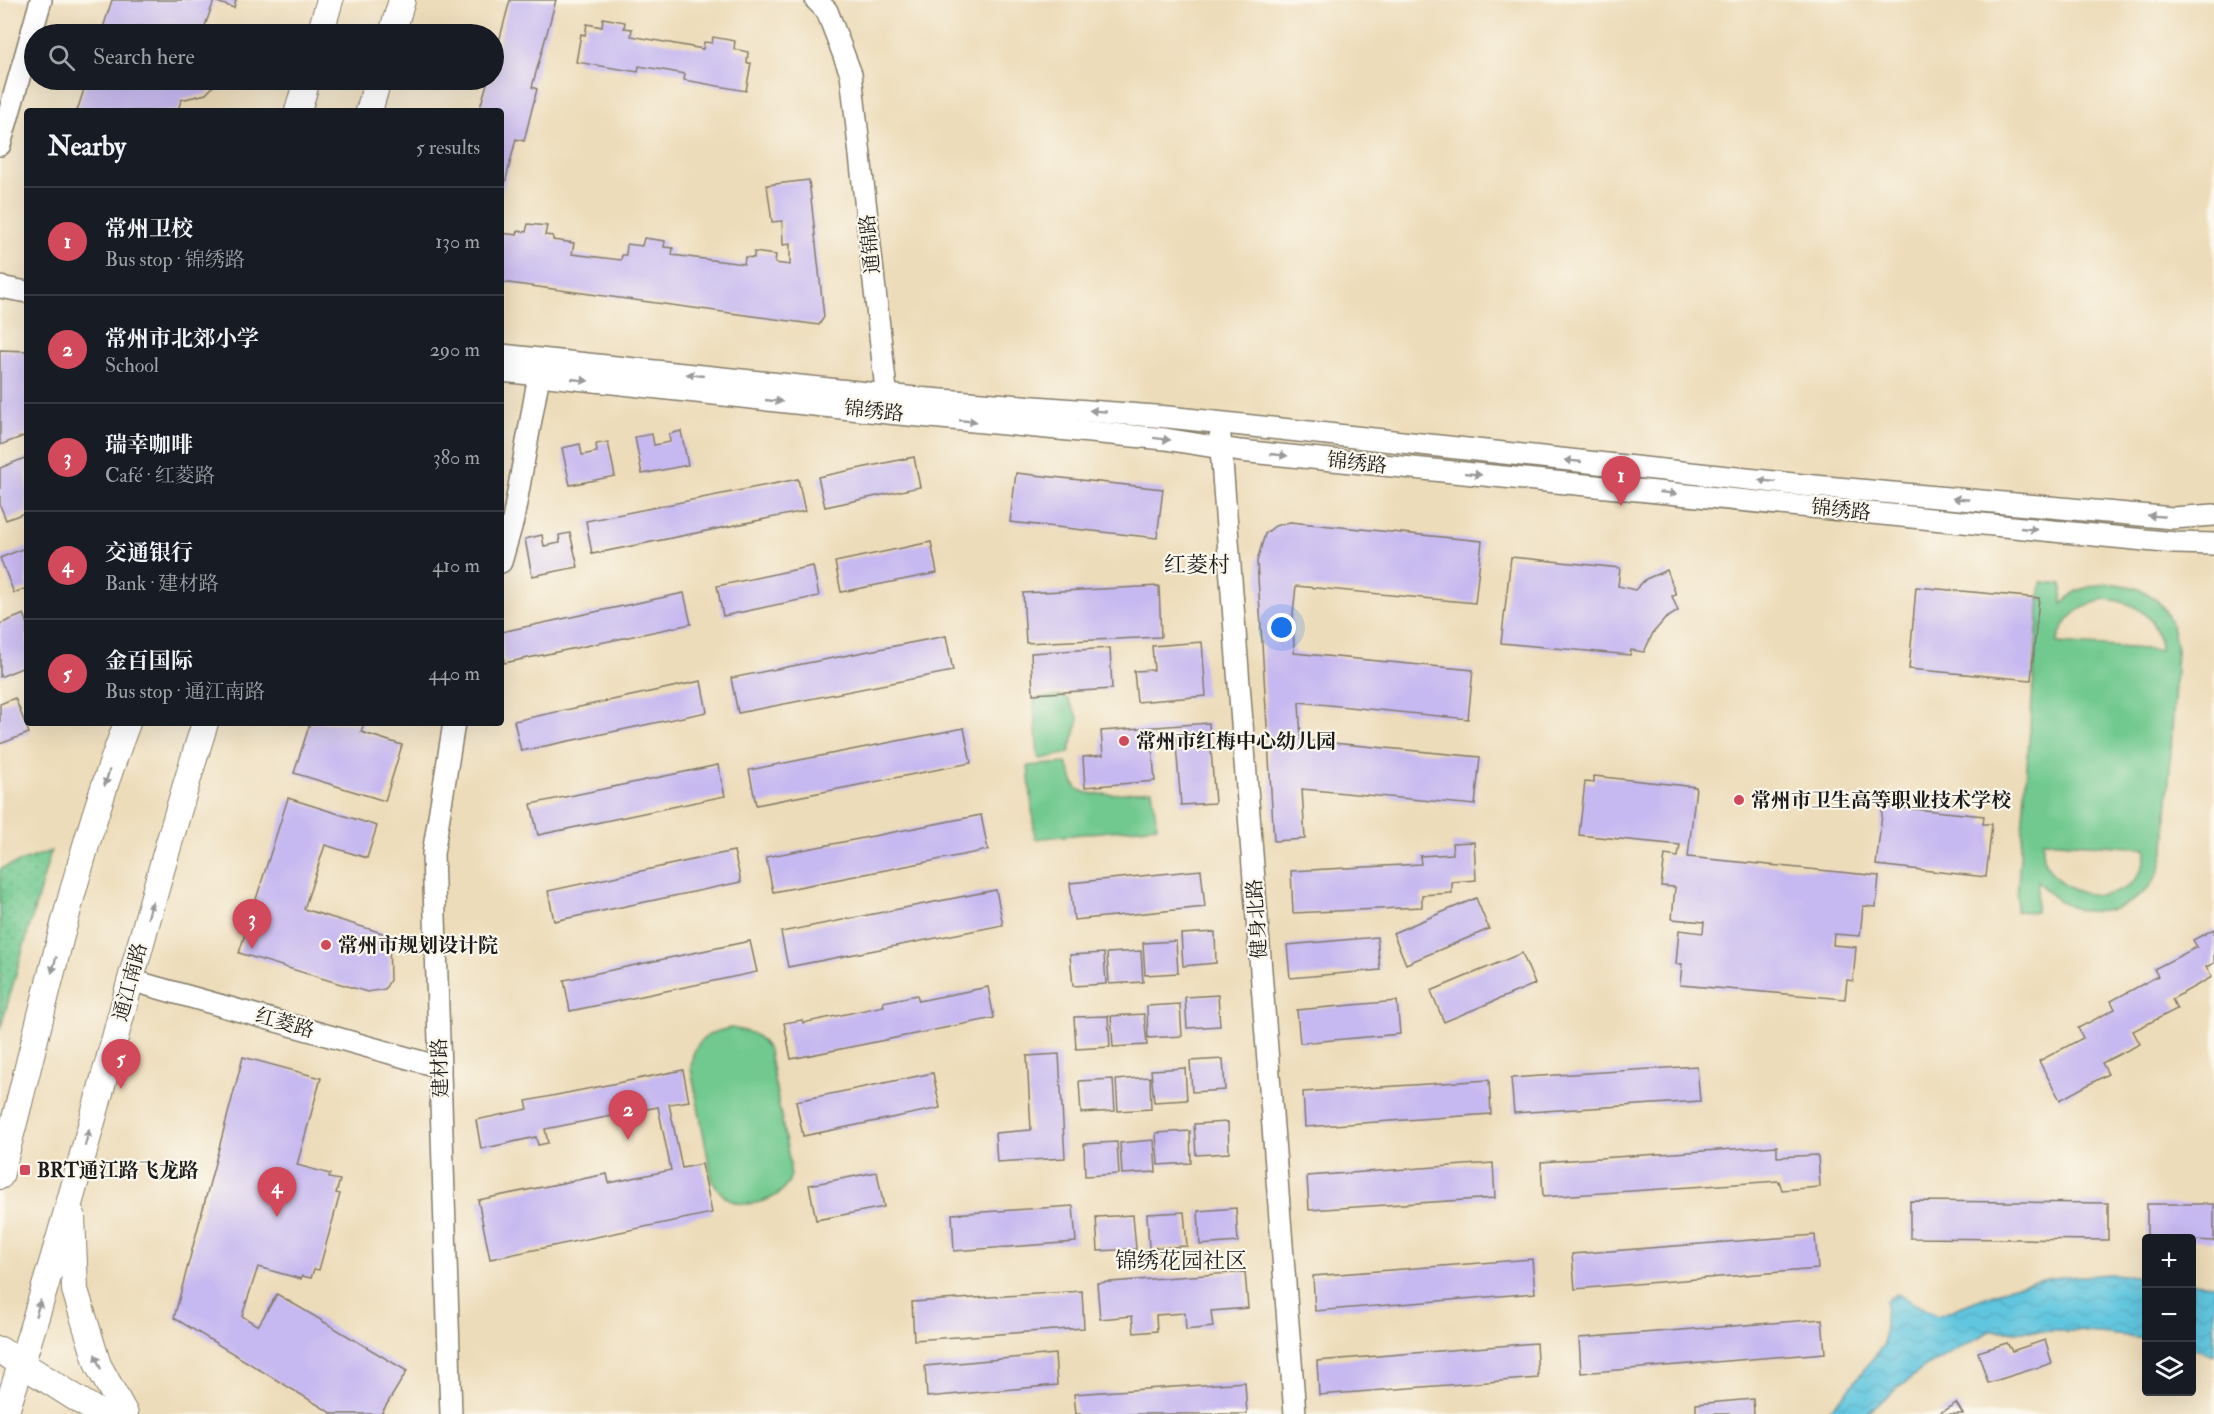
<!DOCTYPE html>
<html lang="en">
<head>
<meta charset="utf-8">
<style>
	:root { --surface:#171b24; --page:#20242c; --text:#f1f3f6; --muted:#9ea1a6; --line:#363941; --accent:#d1495b }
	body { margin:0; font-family:"IM FELL Double Pica","Noto Serif SC",serif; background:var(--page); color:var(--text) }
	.controls { position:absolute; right:18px; bottom:18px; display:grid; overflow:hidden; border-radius:6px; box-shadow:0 6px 24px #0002 }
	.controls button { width:54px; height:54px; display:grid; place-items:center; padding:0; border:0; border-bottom:2px solid var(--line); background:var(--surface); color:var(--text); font:30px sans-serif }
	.you { position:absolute; left:1282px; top:628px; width:21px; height:21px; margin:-15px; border:4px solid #fff; border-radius:50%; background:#1a73e8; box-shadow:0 0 0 9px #1a73e833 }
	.badge { display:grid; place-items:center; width:39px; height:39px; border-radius:50%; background:var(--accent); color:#fff; font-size:20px; font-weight:700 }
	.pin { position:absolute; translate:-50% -50px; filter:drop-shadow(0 2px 3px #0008) }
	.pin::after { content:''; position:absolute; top:32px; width:21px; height:18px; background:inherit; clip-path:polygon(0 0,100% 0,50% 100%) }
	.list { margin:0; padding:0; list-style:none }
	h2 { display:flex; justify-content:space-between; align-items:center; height:78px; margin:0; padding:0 24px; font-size:26px }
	h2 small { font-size:20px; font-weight:400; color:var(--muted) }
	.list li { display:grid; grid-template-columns:39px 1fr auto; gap:18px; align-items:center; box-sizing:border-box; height:108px; padding:0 24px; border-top:2px solid var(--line) }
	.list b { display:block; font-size:22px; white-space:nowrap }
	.list p { margin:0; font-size:20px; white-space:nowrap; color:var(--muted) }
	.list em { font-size:20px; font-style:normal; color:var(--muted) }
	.icon { flex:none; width:33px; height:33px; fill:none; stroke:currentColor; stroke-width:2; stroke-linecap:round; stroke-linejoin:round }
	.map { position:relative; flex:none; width:2214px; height:1414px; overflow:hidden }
	.search { position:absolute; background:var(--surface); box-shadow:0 6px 24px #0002; left:24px; top:24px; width:480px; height:66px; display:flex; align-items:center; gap:15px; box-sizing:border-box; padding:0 21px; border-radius:33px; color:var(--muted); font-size:22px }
	.panel { position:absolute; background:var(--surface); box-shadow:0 6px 24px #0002; left:24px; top:108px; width:480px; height:618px; border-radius:6px }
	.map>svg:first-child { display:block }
</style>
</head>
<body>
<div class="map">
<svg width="2214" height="1414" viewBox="0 0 2214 1414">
	<defs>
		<pattern id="grass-dots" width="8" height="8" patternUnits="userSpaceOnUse" patternTransform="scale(1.5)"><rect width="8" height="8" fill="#71c98f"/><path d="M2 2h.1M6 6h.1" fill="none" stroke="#61ac7b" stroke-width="1.8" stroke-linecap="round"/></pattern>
		<pattern id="water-waves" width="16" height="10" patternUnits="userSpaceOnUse" patternTransform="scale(1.5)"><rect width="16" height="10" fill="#61c6df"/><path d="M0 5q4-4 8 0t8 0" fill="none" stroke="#54aabf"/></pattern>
	</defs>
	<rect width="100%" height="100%" fill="#fbf7ec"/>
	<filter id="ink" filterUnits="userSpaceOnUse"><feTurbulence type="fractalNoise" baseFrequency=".0167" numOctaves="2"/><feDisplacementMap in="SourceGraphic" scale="12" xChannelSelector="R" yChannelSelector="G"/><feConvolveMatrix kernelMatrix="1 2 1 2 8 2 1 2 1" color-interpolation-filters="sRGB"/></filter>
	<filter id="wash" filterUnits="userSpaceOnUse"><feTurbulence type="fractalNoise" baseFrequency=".008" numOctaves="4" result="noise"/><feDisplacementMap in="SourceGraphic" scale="24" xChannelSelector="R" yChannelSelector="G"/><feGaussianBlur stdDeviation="1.35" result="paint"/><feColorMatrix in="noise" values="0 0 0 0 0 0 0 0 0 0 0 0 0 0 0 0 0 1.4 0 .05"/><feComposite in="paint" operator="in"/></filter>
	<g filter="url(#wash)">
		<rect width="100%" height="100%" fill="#eddcb9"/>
		<polygon fill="url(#grass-dots)" stroke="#467256" stroke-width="1.5" points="51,851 0,1030 0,869"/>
		<g fill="#71c98f" stroke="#467256" stroke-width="1.5" fill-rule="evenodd">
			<path d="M 2041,582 L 2062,584 L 2062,604 C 2067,599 2073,592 2080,590 C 2107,579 2143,583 2162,606 C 2172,619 2174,634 2177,650 L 2165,848 C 2163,855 2162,864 2159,871 C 2145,904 2100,922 2067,905 C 2055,900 2047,891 2038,881 L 2036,912 L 2016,911 ZM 2106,599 C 2137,602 2159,618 2160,650 L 2057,643 C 2064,617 2081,605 2106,599 ZM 2043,841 L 2146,848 C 2145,918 2038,904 2043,841 Z"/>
			<polygon points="1061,696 1068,699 1079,719 1069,753 1041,759 1038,757 1034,702 1037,698"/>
			<path d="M 1066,763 C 1072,771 1070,780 1077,788 C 1089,800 1136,791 1152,790 L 1157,826 L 1035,839 L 1028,766 Z"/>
			<path d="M 731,1028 C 749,1031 761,1034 769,1052 L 790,1164 C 790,1168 791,1174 790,1178 C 783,1199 750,1210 730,1200 C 721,1195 717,1188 712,1179 L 691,1069 C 691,1043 706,1032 731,1028 Z"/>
		</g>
		<g fill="url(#water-waves)" stroke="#3e717e" stroke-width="1.5">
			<polygon points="2112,1274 2146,1277 2146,1338 2078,1331 1990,1331 1925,1367 1865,1414 1825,1414 1845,1394 1884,1344 1886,1300 1897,1294 1937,1316 2014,1286 2052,1278"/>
			<polygon points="2192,1283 2214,1285 2214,1356 2192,1347"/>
		</g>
		<g id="blocks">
			<g fill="#c6b8f0">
				<polygon points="112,0 236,0 234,8 214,1 202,34 101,34"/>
				<polygon points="510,0 556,0 532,87 537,89 524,141 516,139 502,195 501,111 479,111 488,80 494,80 494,60"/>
				<polygon points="603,18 625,22 624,28 632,29 631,36 703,49 704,42 712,43 713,37 735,41 734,49 748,52 747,63 751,63 746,91 684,80 685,74 663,70 639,66 638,72 576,62 581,34 585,35 587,24 602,27"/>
				<polygon points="87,80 219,80 206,94 181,100 178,111 77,111"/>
				<polygon points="809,180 824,317 819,325 501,282 501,233 517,235 518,231 526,232 528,224 547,226 545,235 553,236 553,240 574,243 572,254 621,260 622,255 626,255 627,244 642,246 644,238 665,241 664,247 673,248 672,255 744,264 745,257 754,258 754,252 776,255 775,263 790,265 790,244 783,245 782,221 772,222 767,185"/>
				<polygon points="0,350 27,351 27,435 0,445"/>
				<polygon points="681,431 688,465 642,474 635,437 652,434 654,445 670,442 669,434"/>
				<polygon points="608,442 615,476 570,485 562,448 580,444 582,455 597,452 596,444"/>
				<polygon points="27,457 27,512 6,520 0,505 0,468"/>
				<polygon points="914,457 920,487 825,507 818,477"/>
				<polygon points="1016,473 1163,489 1157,538 1010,522"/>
				<polygon points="798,479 805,511 592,554 586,521"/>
				<polygon points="1290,522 1482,541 1475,603 1296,586 1293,614 1294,653 1473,670 1468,719 1299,702 1301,740 1480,757 1475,805 1302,789 1305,839 1274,841 1257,561 1265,534 1275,526"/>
				<polygon points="570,533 578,567 532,576 525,539 542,535 544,546 560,543 559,535"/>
				<polygon points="931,542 937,573 841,592 835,562"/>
				<polygon points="27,547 27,588 14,593 0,558"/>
				<polygon points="1511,557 1620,568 1618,586 1635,590 1646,579 1667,570 1676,595 1672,596 1678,611 1665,619 1653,633 1644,652 1631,650 1630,655 1501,643"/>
				<polygon points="813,566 819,596 723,616 717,586"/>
				<polygon points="1159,586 1161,637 1026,643 1023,593"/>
				<polygon points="1916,587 2039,598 2031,680 1909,669"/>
				<polygon points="684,593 691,624 504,663 501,632"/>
				<polygon points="24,614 27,621 27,666 0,677 0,624"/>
				<polygon points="946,636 953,671 738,713 731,678"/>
				<polygon points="1202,642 1206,696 1137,702 1134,671 1154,670 1152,646"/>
				<polygon points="1110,648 1112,689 1033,694 1031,653"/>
				<polygon points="701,681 707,712 521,751 514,721"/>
				<polygon points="15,698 29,733 0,744 0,704"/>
				<polygon points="310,723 364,723 361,732 402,745 385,801 294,773"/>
				<polygon points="1209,723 1215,803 1181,805 1175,733 1151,735 1155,781 1085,787 1083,757 1103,755 1101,731"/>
				<polygon points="964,728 971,763 756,805 749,770"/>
				<polygon points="718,765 725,796 538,835 531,804"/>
				<polygon points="1594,776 1696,787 1688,857 1879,876 1876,907 1863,906 1860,936 1834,934 1833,945 1856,947 1853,981 1847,980 1845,999 1680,985 1682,964 1676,964 1679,930 1703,933 1704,922 1672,919 1675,887 1661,886 1665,855 1678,857 1680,845 1579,835 1585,782 1594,783"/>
				<polygon points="288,798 377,826 367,858 325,845 304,909 389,935 390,980 385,989 367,992 239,953"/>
				<polygon points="1883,806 1984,816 1983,824 1992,824 1986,877 1876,865"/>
				<polygon points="981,815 988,850 773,892 766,857"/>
				<polygon points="1474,842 1476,880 1452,882 1452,893 1422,895 1422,907 1293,913 1291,871 1421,864 1420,856 1453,854 1452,843"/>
				<polygon points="734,851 741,882 554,921 548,891"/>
				<polygon points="1201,870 1205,907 1074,920 1070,883"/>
				<polygon points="996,890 1003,925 788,967 781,932"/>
				<polygon points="1476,898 1489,929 1406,964 1393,933"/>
				<polygon points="2214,929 2214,963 2206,967 2212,977 2172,999 2177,1009 2133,1031 2140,1044 2102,1063 2108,1074 2060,1100 2039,1061 2083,1038 2078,1028 2115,1009 2111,1001 2158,976 2154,969 2197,947 2193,940"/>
				<polygon points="1215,932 1216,963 1183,966 1181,934"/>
				<polygon points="1377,937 1380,970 1290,978 1287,945"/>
				<polygon points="750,941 757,972 570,1011 564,980"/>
				<polygon points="1176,941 1178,973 1145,975 1143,943"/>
				<polygon points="1141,951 1143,982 1109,984 1107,953"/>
				<polygon points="1104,953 1106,984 1073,986 1070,955"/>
				<polygon points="1522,953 1535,984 1444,1022 1431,991"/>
				<polygon points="988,987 994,1018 791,1059 784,1023 802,1020 803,1023 884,1006 883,1002 917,995 919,1001"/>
				<polygon points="1218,995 1220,1026 1187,1028 1185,997"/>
				<polygon points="1397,1001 1400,1034 1300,1043 1297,1010"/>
				<polygon points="1180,1004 1182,1036 1148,1038 1147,1006"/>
				<polygon points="1144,1014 1147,1045 1113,1047 1111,1016"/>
				<polygon points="1108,1016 1110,1047 1076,1049 1074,1017"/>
				<polygon points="1059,1054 1065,1158 997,1162 995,1133 1031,1130 1027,1056"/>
				<polygon points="243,1057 321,1078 297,1165 330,1174 329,1178 340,1180 336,1193 340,1194 319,1270 314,1269 311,1278 302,1276 301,1279 258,1267 242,1316 258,1326 277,1294 407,1371 381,1414 333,1414 174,1318"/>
				<polygon points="1223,1059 1225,1090 1192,1092 1190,1061"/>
				<polygon points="1697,1066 1700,1101 1514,1113 1511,1078"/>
				<polygon points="1185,1068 1187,1100 1154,1102 1151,1070"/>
				<polygon points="683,1070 689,1101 669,1104 682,1168 702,1164 712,1213 490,1259 478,1200 607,1174 609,1183 671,1170 658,1107 545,1129 548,1143 538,1145 536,1137 481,1149 476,1120 528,1109 526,1101"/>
				<polygon points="933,1073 940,1108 803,1136 796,1101"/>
				<polygon points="1150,1077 1151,1109 1118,1111 1116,1080"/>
				<polygon points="1113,1079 1115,1111 1081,1113 1079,1081"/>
				<polygon points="1489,1080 1491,1114 1305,1127 1303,1092"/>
				<polygon points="1228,1122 1229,1153 1196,1155 1194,1124"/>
				<polygon points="1190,1131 1191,1163 1158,1165 1156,1133"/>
				<polygon points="1154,1140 1156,1172 1122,1174 1120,1143"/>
				<polygon points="1117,1142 1119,1174 1085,1176 1084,1144"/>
				<polygon points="1777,1146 1777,1157 1818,1155 1820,1187 1782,1190 1779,1181 1543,1197 1541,1162"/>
				<polygon points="1493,1163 1495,1198 1309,1210 1307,1176"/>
				<polygon points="877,1172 884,1207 816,1220 809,1185"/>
				<polygon points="1910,1201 2108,1203 2108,1240 1910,1238"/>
				<polygon points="2147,1204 2214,1204 2214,1241 2147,1238"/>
				<polygon points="1073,1206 1076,1242 954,1251 952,1214"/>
				<polygon points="1236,1208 1238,1242 1200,1245 1198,1211"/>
				<polygon points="1184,1212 1187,1246 1149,1248 1147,1214"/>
				<polygon points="1133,1215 1136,1249 1098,1251 1096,1217"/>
				<polygon points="1815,1235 1818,1269 1575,1289 1572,1254"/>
				<polygon points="1532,1259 1535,1293 1315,1311 1313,1276"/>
				<polygon points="1245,1272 1248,1308 1211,1311 1213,1327 1186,1330 1185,1313 1156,1315 1157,1331 1134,1333 1132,1316 1100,1319 1097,1283"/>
				<polygon points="1082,1291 1084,1328 914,1340 912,1302"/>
				<polygon points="1822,1319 1825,1353 1581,1373 1579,1338"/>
				<polygon points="2045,1340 2052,1363 1988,1383 1978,1352 2007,1343 2012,1351"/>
				<polygon points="1536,1343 1538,1378 1319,1395 1317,1361"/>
				<polygon points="1055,1354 1057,1385 927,1397 925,1366"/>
				<polygon points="1245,1382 1247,1414 1076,1414 1074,1394"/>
				<polygon points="1753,1399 1754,1414 1696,1414 1696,1404"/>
				<polygon points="1956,1403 1963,1414 1938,1414"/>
			</g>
		</g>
	</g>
	<g filter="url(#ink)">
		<use href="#blocks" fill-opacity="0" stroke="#847c6a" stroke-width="1.5"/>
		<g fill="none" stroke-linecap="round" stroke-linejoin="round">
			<defs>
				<g id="minor">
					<polyline points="816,0 827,11 851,74 888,408"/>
					<polyline points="0,145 41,0"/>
					<polyline points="0,287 27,292"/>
					<polyline points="501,355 916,398 1168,417 1803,485 2173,518 2214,515"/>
					<polyline points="501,371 888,413 1165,439 1240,451 2175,543 2214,544"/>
					<polyline points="1220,436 1295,1414"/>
					<polyline points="501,562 513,520 539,375"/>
					<polyline points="130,980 440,1067"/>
					<polyline points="451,1414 433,854 454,723"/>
				</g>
				<g id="major">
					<polyline points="320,34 330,0"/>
					<polyline points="392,34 402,0"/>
					<polyline points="298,111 307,80"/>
					<polyline points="369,111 378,80"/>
					<path d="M 0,1176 C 41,1025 71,869 127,723"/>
					<polyline points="72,1215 75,1290 98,1365 125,1414"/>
					<polyline points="0,1350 101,1414"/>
					<path d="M 5,1414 C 81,1186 133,952 205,723"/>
				</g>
			</defs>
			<use href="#minor" stroke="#847c6a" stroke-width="24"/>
			<use href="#major" stroke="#847c6a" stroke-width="28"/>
			<use href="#minor" stroke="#fff" stroke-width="21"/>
			<use href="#major" stroke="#fff" stroke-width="26"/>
		</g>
		<defs><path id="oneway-solid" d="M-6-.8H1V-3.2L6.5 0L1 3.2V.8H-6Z" transform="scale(1.5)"/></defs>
		<g fill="#999">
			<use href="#oneway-solid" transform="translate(695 375) rotate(-174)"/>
			<use href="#oneway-solid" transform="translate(580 380) rotate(6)"/>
			<use href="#oneway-solid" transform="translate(774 401) rotate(6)"/>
			<use href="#oneway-solid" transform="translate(1098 411) rotate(-175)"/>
			<use href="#oneway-solid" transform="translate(968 421) rotate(5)"/>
			<use href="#oneway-solid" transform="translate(1162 439) rotate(7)"/>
			<use href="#oneway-solid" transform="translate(1279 455) rotate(6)"/>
			<use href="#oneway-solid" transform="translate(1573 461) rotate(-174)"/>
			<use href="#oneway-solid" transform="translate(1473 474) rotate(6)"/>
			<use href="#oneway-solid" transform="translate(1767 481) rotate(-174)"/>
			<use href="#oneway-solid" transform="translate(1668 493) rotate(6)"/>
			<use href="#oneway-solid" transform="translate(1961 499) rotate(-175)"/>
			<use href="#oneway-solid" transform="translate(2156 516) rotate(-175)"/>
			<use href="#oneway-solid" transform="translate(2029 529) rotate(6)"/>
			<use href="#oneway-solid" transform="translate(107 778) rotate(107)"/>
			<use href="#oneway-solid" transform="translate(150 910) rotate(-75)"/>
			<use href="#oneway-solid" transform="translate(54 965) rotate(106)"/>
			<use href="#oneway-solid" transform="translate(87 1138) rotate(-75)"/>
			<use href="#oneway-solid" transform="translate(38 1308) rotate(-73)"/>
			<use href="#oneway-solid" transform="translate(98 1362) rotate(-111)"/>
		</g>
	</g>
	<g fill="#d1495b" stroke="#fbf7ec" stroke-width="2">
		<circle cx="1124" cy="741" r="6"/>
		<circle cx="1739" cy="800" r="6"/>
		<circle cx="326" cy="945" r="6"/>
		<rect x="19" y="1164" width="12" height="12" rx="3"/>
	</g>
	<g text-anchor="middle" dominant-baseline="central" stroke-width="4.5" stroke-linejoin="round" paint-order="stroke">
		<g font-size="20" fill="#1c1c1c" stroke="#fbf7ec">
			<text transform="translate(870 244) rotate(-96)">通锦路</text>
			<text transform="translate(874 411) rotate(6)">锦绣路</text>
			<text transform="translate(1357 463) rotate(6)">锦绣路</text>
			<text transform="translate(1841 510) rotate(6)">锦绣路</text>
			<text transform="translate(1257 919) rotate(-94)">健身北路</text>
			<text transform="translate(130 982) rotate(-75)">通江南路</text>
			<text transform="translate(285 1023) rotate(16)">红菱路</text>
			<text transform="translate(440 1068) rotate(-92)">建材路</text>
		</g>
		<g font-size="20" font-weight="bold" fill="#1c1c1c" stroke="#fbf7ec" text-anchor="start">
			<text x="1136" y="741">常州市红梅中心幼儿园</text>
			<text x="1751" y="800">常州市卫生高等职业技术学校</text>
			<text x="338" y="945">常州市规划设计院</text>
			<text x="37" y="1170">BRT通江路飞龙路</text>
		</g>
		<g font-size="22" fill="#1c1c1c" stroke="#fbf7ec">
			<text x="1197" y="565">红菱村</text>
			<text x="1181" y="1261">锦绣花园社区</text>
		</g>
	</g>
</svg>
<div class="controls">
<button>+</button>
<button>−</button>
<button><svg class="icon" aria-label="layers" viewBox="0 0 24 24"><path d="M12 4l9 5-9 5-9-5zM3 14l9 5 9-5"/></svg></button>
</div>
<div class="you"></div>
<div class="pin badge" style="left:1621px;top:506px">1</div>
<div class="pin badge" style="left:628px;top:1140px">2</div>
<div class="pin badge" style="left:252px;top:949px">3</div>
<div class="pin badge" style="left:277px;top:1217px">4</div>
<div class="pin badge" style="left:121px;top:1089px">5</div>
<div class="search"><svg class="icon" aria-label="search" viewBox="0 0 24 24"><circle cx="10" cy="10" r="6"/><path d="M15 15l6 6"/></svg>Search here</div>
<section class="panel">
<h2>Nearby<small>5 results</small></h2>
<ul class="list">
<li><span class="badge">1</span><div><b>常州卫校</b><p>Bus stop · 锦绣路</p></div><em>130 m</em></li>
<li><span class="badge">2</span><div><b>常州市北郊小学</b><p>School</p></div><em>290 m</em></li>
<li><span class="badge">3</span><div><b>瑞幸咖啡</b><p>Café · 红菱路</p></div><em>380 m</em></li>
<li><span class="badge">4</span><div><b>交通银行</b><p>Bank · 建材路</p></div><em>410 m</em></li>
<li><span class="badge">5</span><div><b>金百国际</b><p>Bus stop · 通江南路</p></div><em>440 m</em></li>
</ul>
</section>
</div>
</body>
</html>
